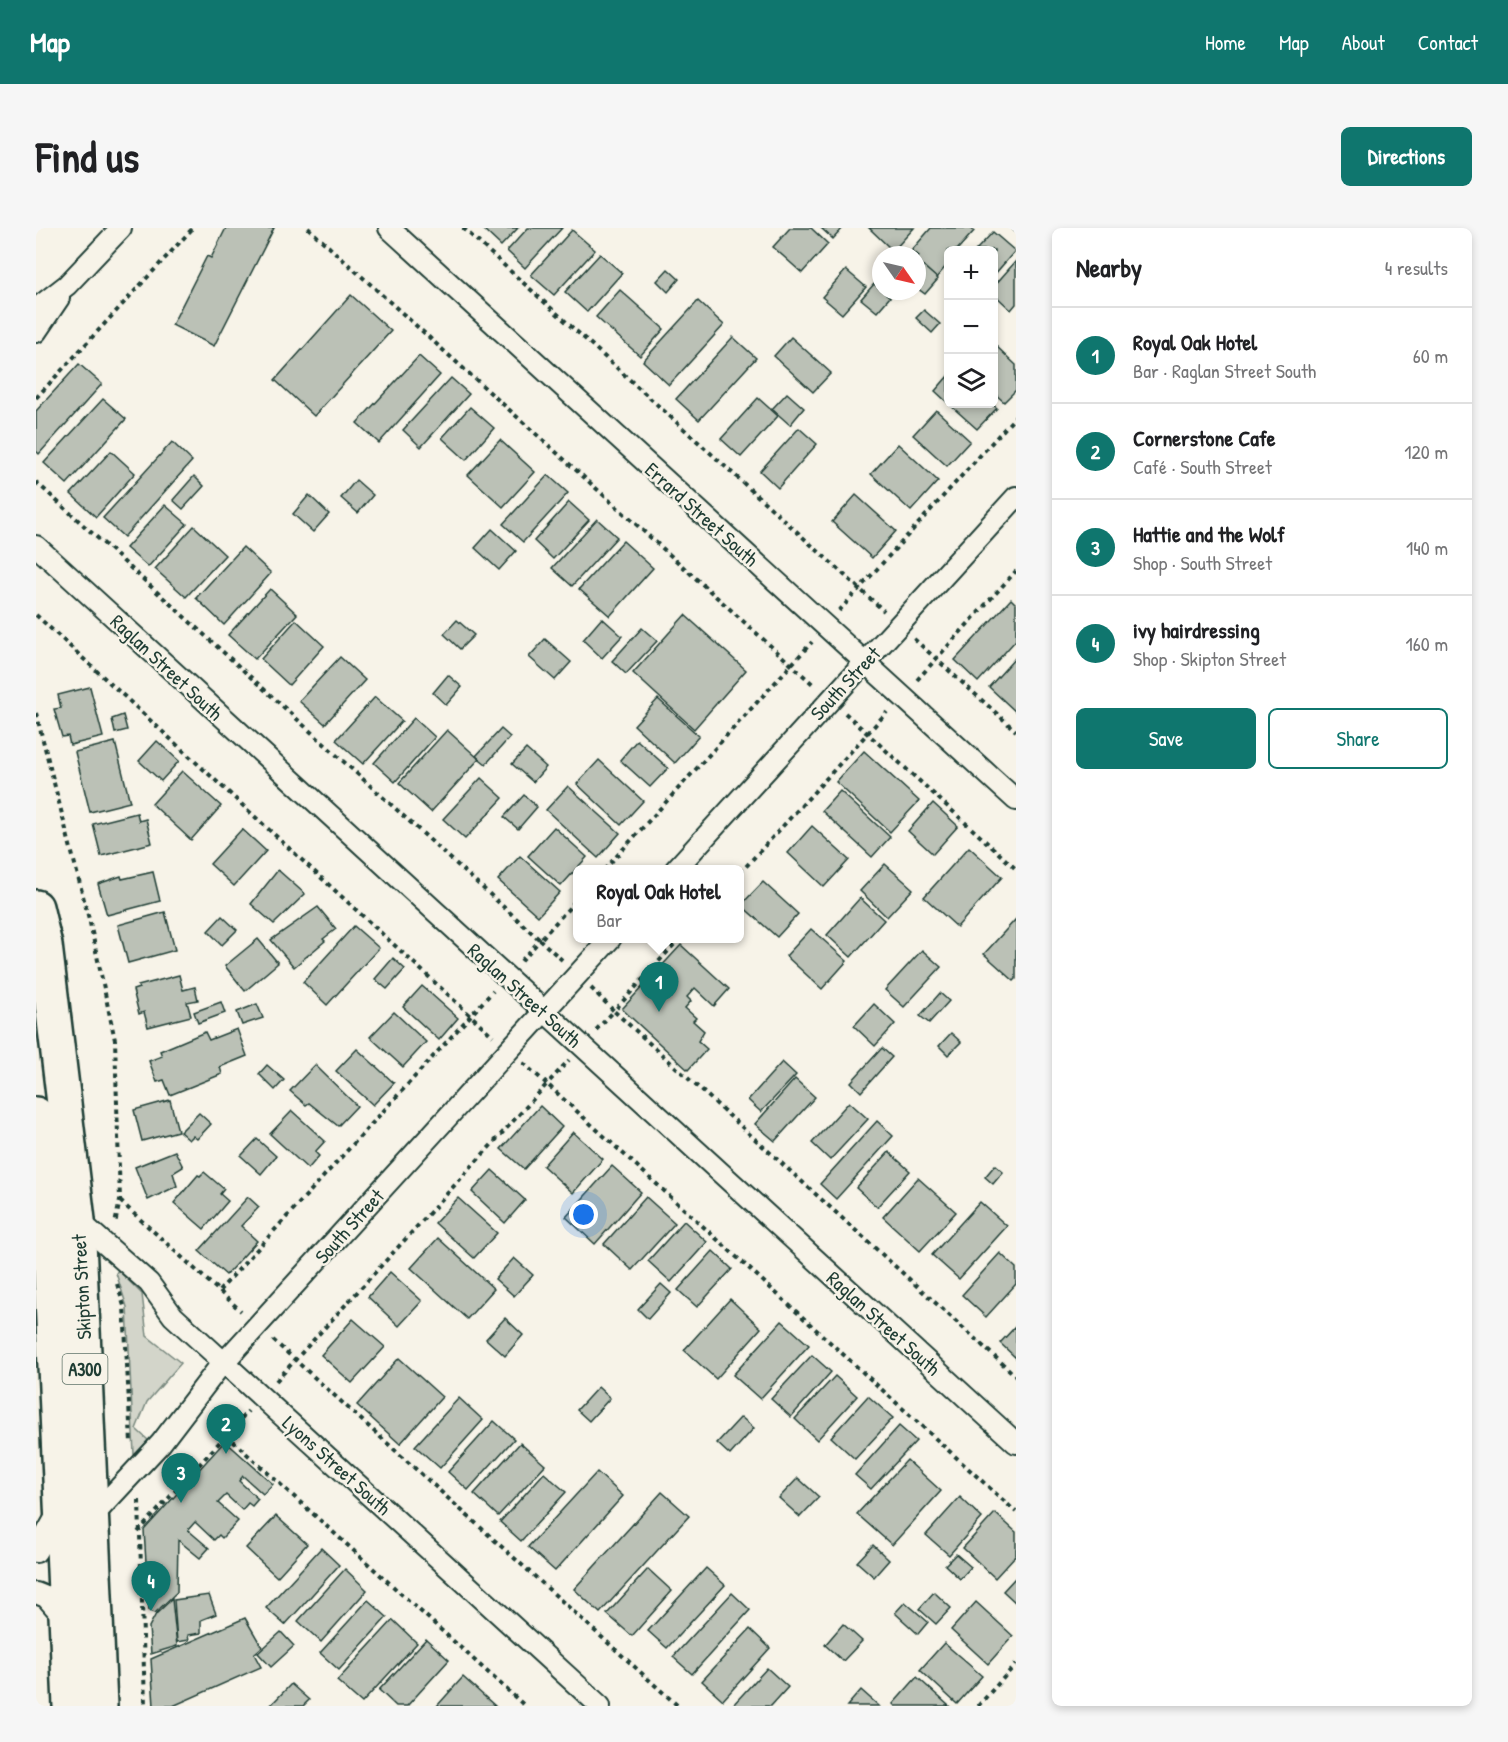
<!DOCTYPE html>
<html lang="en">
<head>
<meta charset="utf-8">
<style>
	:root { --surface:#fff; --page:#f6f6f6; --text:#202124; --muted:#757577; --line:#e0e0e0; --accent:#0f766e }
	body { margin:0; font-family:"Patrick Hand",sans-serif; background:var(--page); color:var(--text) }
	.controls { position:absolute; right:18px; top:18px; display:grid; overflow:hidden; border-radius:9px; box-shadow:0 3px 9px #0003 }
	.controls button { width:54px; height:54px; display:grid; place-items:center; padding:0; border:0; border-bottom:2px solid var(--line); background:var(--surface); color:var(--text); font:30px sans-serif }
	.compass { position:absolute; left:836px; top:18px; width:54px; height:54px; border-radius:50%; background:var(--surface); box-shadow:0 3px 9px #0003; rotate:124deg }
	.you { position:absolute; left:548px; top:987px; width:21px; height:21px; margin:-15px; border:4px solid #fff; border-radius:50%; background:#1a73e8; box-shadow:0 0 0 9px #1a73e833 }
	.badge { display:grid; place-items:center; width:39px; height:39px; border-radius:50%; background:var(--accent); color:#fff; font-size:20px; font-weight:700 }
	.pin { position:absolute; translate:-50% -50px; filter:drop-shadow(0 2px 3px #0008) }
	.pin::after { content:''; position:absolute; top:32px; width:21px; height:18px; background:inherit; clip-path:polygon(0 0,100% 0,50% 100%) }
	.popup { position:absolute; left:537px; top:637px; width:171px; height:78px; box-sizing:border-box; display:grid; place-content:center; border-radius:9px; background:var(--surface); filter:drop-shadow(0 2px 4px #0005); font-size:20px; white-space:nowrap; color:var(--muted) }
	.popup b { font-size:22px; color:var(--text) }
	.popup::after { content:''; position:absolute; left:50%; top:100%; margin-left:-12px; border:12px solid transparent; border-top-color:var(--surface) }
	.list { margin:0; padding:0; list-style:none }
	h2 { display:flex; justify-content:space-between; align-items:center; height:78px; margin:0; padding:0 24px; font-size:26px }
	h2 small { font-size:20px; font-weight:400; color:var(--muted) }
	.list li { display:grid; grid-template-columns:39px 1fr auto; gap:18px; align-items:center; box-sizing:border-box; height:96px; padding:0 24px; border-top:2px solid var(--line) }
	.list b { display:block; font-size:22px; white-space:nowrap }
	.list p { margin:0; font-size:20px; white-space:nowrap; color:var(--muted) }
	.list em { font-size:20px; font-style:normal; color:var(--muted) }
	.actions { display:flex; gap:12px; padding:18px 24px }
	.actions a { flex:1; padding:14px 0; border:2px solid var(--accent); border-radius:9px; text-align:center; font-size:21px; color:var(--accent) }
	.actions .main { background:var(--accent); color:#fff }
	.icon { flex:none; width:33px; height:33px; fill:none; stroke:currentColor; stroke-width:2; stroke-linecap:round; stroke-linejoin:round }
	.map { position:relative; flex:none; width:980px; height:1478px; overflow:hidden; border-radius:9px }
	header { display:flex; align-items:center; gap:36px; box-sizing:border-box; height:84px; padding:0 30px; background:var(--accent); color:#fff }
	header strong { font-size:28px }
	nav { display:flex; gap:33px; margin-inline-start:auto; font-size:21px }
	.intro { display:flex; align-items:center; justify-content:space-between; box-sizing:border-box; height:144px; padding:0 36px }
	h1 { margin:0; font-size:42px }
	.button { padding:15px 27px; border-radius:9px; background:var(--accent); color:#fff; font-size:21px; font-weight:700 }
	main { display:flex; gap:36px; padding:0 36px }
	aside { flex:1; background:var(--surface); border-radius:9px; box-shadow:0 3px 9px #0003 }
	.map>svg:first-child { display:block }
</style>
</head>
<body>
<header>
<strong>Map</strong>
<nav><a>Home</a><a>Map</a><a>About</a><a>Contact</a></nav>
</header>
<div class="intro"><h1>Find us</h1><a class="button">Directions</a></div>
<main>
<div class="map">
<svg width="980" height="1478" viewBox="0 0 980 1478">
	<rect width="100%" height="100%" fill="#f7f3e8"/>
	<filter id="ink" filterUnits="userSpaceOnUse"><feTurbulence type="fractalNoise" baseFrequency=".0167" numOctaves="2"/><feDisplacementMap in="SourceGraphic" scale="12" xChannelSelector="R" yChannelSelector="G"/><feConvolveMatrix kernelMatrix="1 2 1 2 8 2 1 2 1" color-interpolation-filters="sRGB"/></filter>
	<g filter="url(#ink)">
		<polygon fill="#d3d5ca" stroke="#79897f" stroke-width="1.5" points="82,1042 106,1066 111,1108 145,1135 111,1174 100,1201 112,1212 102,1225 98,1226 91,1079 80,1045"/>
		<g fill="#bbc1b6" stroke="#1f3d34" stroke-width="1.5">
			<polygon points="190,0 238,0 178,118 136,97 171,28 175,30"/>
			<polygon points="446,0 482,0 465,18"/>
			<polygon points="492,0 526,0 489,40 471,23"/>
			<polygon points="754,0 775,0 792,16 766,45 737,19"/>
			<polygon points="785,0 807,0 797,11"/>
			<polygon points="833,0 878,0 857,23"/>
			<polygon points="895,0 934,0 938,3 921,22 912,22 912,36 900,50 881,32 883,28 876,22"/>
			<polygon points="536,2 559,22 518,67 495,47"/>
			<polygon points="957,4 979,23 958,47 958,22 940,22"/>
			<polygon points="564,26 586,45 551,84 529,64"/>
			<polygon points="980,33 980,76 975,82 958,66 958,58"/>
			<polygon points="887,38 902,51 889,66 881,60 881,45"/>
			<polygon points="632,41 643,51 632,64 621,53"/>
			<polygon points="810,42 830,59 806,86 786,69"/>
			<polygon points="838,56 854,69 841,84 825,71"/>
			<polygon points="584,62 628,101 604,128 560,89"/>
			<polygon points="315,67 355,103 278,188 239,152"/>
			<polygon points="662,73 688,97 633,157 607,133"/>
			<polygon points="888,82 904,96 896,105 880,90"/>
			<polygon points="697,109 720,130 663,192 640,171"/>
			<polygon points="755,109 795,145 777,164 738,128"/>
			<polygon points="958,116 980,137 980,162 968,174 958,165"/>
			<polygon points="383,128 404,147 343,215 321,195"/>
			<polygon points="43,136 66,156 3,226 0,223 0,183"/>
			<polygon points="912,148 912,175 899,163"/>
			<polygon points="415,150 433,166 385,219 367,202"/>
			<polygon points="751,165 768,180 754,197 736,181"/>
			<polygon points="722,170 742,188 705,229 685,211"/>
			<polygon points="67,171 90,191 31,256 8,235"/>
			<polygon points="913,176 956,176 961,180 941,201"/>
			<polygon points="434,179 458,200 430,232 406,210"/>
			<polygon points="900,182 934,213 911,238 877,207"/>
			<polygon points="763,200 781,216 742,260 724,243"/>
			<polygon points="464,212 499,244 467,279 432,247"/>
			<polygon points="136,214 156,233 88,309 67,290"/>
			<polygon points="862,216 902,253 875,283 835,246"/>
			<polygon points="75,223 99,245 60,289 35,266"/>
			<polygon points="512,247 532,265 487,314 467,296"/>
			<polygon points="158,248 168,258 147,281 137,272"/>
			<polygon points="320,252 337,267 322,285 305,270"/>
			<polygon points="273,267 293,286 277,304 257,286"/>
			<polygon points="820,267 860,303 836,330 796,294"/>
			<polygon points="533,274 553,292 517,331 498,313"/>
			<polygon points="129,277 151,296 112,339 90,320"/>
			<polygon points="561,291 581,309 536,358 516,340"/>
			<polygon points="158,298 189,327 150,369 119,341"/>
			<polygon points="456,301 480,323 463,342 439,320"/>
			<polygon points="587,313 617,340 574,388 543,361"/>
			<polygon points="207,319 235,345 188,397 160,370"/>
			<polygon points="234,361 261,386 219,431 192,407"/>
			<polygon points="975,371 980,376 980,412 942,454 919,432"/>
			<polygon points="649,387 710,442 658,501 597,445"/>
			<polygon points="566,390 586,408 566,430 547,412"/>
			<polygon points="260,392 288,418 253,457 225,431"/>
			<polygon points="421,392 438,407 424,421 408,406"/>
			<polygon points="606,400 621,413 590,446 576,433"/>
			<polygon points="509,411 535,434 519,452 493,429"/>
			<polygon points="304,429 329,452 289,496 263,473"/>
			<polygon points="980,429 980,484 953,459"/>
			<polygon points="412,447 426,459 410,477 397,465"/>
			<polygon points="54,459 67,509 34,517 32,508 26,509 18,481 25,480 22,467"/>
			<polygon points="339,469 366,493 327,536 300,512"/>
			<polygon points="622,471 663,508 639,535 598,497"/>
			<polygon points="87,487 91,502 79,505 76,491"/>
			<polygon points="378,490 399,509 359,554 338,535"/>
			<polygon points="465,501 474,509 450,536 440,528"/>
			<polygon points="411,502 443,531 395,584 363,555"/>
			<polygon points="601,512 632,540 614,559 584,532"/>
			<polygon points="121,513 143,533 125,553 103,533"/>
			<polygon points="79,514 94,574 54,584 39,524"/>
			<polygon points="490,521 510,539 497,554 476,536"/>
			<polygon points="828,523 883,573 854,604 800,554"/>
			<polygon points="563,532 607,573 585,597 541,556"/>
			<polygon points="146,543 185,578 155,612 116,576"/>
			<polygon points="445,550 467,570 429,611 407,591"/>
			<polygon points="532,558 584,605 562,630 510,582"/>
			<polygon points="804,563 854,609 836,629 786,583"/>
			<polygon points="488,567 501,579 482,601 468,589"/>
			<polygon points="897,575 922,598 897,626 872,603"/>
			<polygon points="101,585 103,593 110,591 116,615 65,628 57,596"/>
			<polygon points="776,598 813,632 788,659 752,625"/>
			<polygon points="518,599 551,629 525,658 492,628"/>
			<polygon points="206,601 230,623 198,658 174,636"/>
			<polygon points="933,619 966,649 921,699 888,669"/>
			<polygon points="484,628 524,664 502,688 462,652"/>
			<polygon points="849,636 877,661 851,689 824,663"/>
			<polygon points="242,642 269,666 238,696 215,676"/>
			<polygon points="117,644 124,673 71,687 62,656 85,648 86,651"/>
			<polygon points="727,654 762,686 741,709 705,677"/>
			<polygon points="824,670 848,692 815,729 791,707"/>
			<polygon points="282,679 300,701 287,711 289,713 258,739 235,712"/>
			<polygon points="129,684 139,722 92,735 82,697"/>
			<polygon points="186,688 201,702 186,717 172,703"/>
			<polygon points="980,691 980,751 978,753 948,726"/>
			<polygon points="318,698 343,720 291,777 267,754"/>
			<polygon points="775,701 811,733 786,761 750,728"/>
			<polygon points="222,711 242,735 209,763 189,738"/>
			<polygon points="645,717 693,761 678,778 659,760 651,769 655,773 649,780 660,790 657,793 668,803 662,813 671,821 652,842 586,781"/>
			<polygon points="886,722 905,739 868,779 849,762"/>
			<polygon points="357,730 369,741 351,761 339,751"/>
			<polygon points="143,747 147,762 159,759 162,772 151,774 155,788 112,799 108,784 103,786 97,762 103,760 102,758"/>
			<polygon points="386,758 422,790 403,812 367,779"/>
			<polygon points="904,765 913,773 893,795 884,788"/>
			<polygon points="185,774 189,785 162,795 158,784"/>
			<polygon points="221,776 227,790 206,797 201,784"/>
			<polygon points="838,776 859,796 839,818 818,798"/>
			<polygon points="358,784 390,814 367,839 334,809"/>
			<polygon points="201,801 211,828 184,839 186,846 134,867 128,852 121,854 113,833 126,828 124,823 169,804 173,812"/>
			<polygon points="915,805 925,814 912,827 903,818"/>
			<polygon points="846,820 856,829 825,864 815,854"/>
			<polygon points="321,821 358,855 337,877 300,843"/>
			<polygon points="746,834 760,847 725,884 712,872"/>
			<polygon points="231,837 248,852 239,862 223,846"/>
			<polygon points="279,837 321,878 302,898 273,875 270,877 254,863"/>
			<polygon points="759,851 779,869 739,913 719,896"/>
			<polygon points="134,872 142,903 106,913 98,882"/>
			<polygon points="813,874 832,891 794,932 776,915"/>
			<polygon points="504,878 526,899 488,941 465,921"/>
			<polygon points="256,883 289,913 279,924 283,928 272,941 234,906"/>
			<polygon points="163,885 175,896 161,911 157,908 153,912 144,904"/>
			<polygon points="841,893 857,908 800,971 784,956"/>
			<polygon points="537,904 567,931 537,965 507,938"/>
			<polygon points="221,911 240,928 225,946 205,928"/>
			<polygon points="139,923 147,939 137,945 141,958 112,972 99,939"/>
			<polygon points="853,924 874,943 841,979 820,960"/>
			<polygon points="959,937 967,944 957,956 949,949"/>
			<polygon points="576,938 605,964 559,1016 530,989"/>
			<polygon points="456,942 489,972 469,995 436,964"/>
			<polygon points="168,944 188,961 184,966 192,973 168,1001 138,975 162,947 164,948"/>
			<polygon points="882,950 920,984 884,1023 847,989"/>
			<polygon points="212,969 223,979 205,998 221,1013 190,1047 163,1023"/>
			<polygon points="610,969 639,995 596,1042 568,1016"/>
			<polygon points="422,970 461,1005 438,1030 399,995"/>
			<polygon points="944,974 971,998 923,1051 896,1027"/>
			<polygon points="648,993 671,1014 635,1054 612,1033"/>
			<polygon points="402,1010 458,1061 431,1091 375,1040"/>
			<polygon points="677,1023 696,1041 661,1079 642,1062"/>
			<polygon points="964,1025 980,1040 980,1056 950,1089 926,1067"/>
			<polygon points="478,1030 497,1047 478,1068 459,1051"/>
			<polygon points="354,1044 386,1073 363,1098 332,1069"/>
			<polygon points="625,1056 635,1065 612,1091 602,1081"/>
			<polygon points="694,1071 725,1100 680,1151 648,1122"/>
			<polygon points="469,1090 487,1107 469,1128 450,1111"/>
			<polygon points="317,1091 349,1119 316,1155 285,1127"/>
			<polygon points="746,1093 773,1117 724,1171 697,1147"/>
			<polygon points="980,1098 980,1130 964,1115"/>
			<polygon points="776,1127 795,1144 755,1189 735,1171"/>
			<polygon points="363,1130 406,1169 364,1216 321,1177"/>
			<polygon points="799,1148 821,1168 781,1212 759,1191"/>
			<polygon points="562,1159 574,1170 553,1193 541,1182"/>
			<polygon points="832,1168 857,1190 819,1231 795,1209"/>
			<polygon points="423,1170 447,1192 404,1240 379,1218"/>
			<polygon points="705,1189 718,1200 694,1227 681,1215"/>
			<polygon points="458,1193 478,1211 432,1262 412,1244"/>
			<polygon points="863,1198 880,1213 835,1261 819,1247"/>
			<polygon points="189,1213 237,1256 227,1266 207,1248 203,1253 222,1271 216,1278 212,1275 206,1282 190,1267 182,1275 202,1293 186,1310 183,1307 178,1312 159,1294 152,1302 173,1320 164,1330 142,1312 141,1364 119,1385 113,1383 108,1302"/>
			<polygon points="484,1215 509,1237 462,1288 438,1266"/>
			<polygon points="871,1232 905,1263 856,1317 821,1286"/>
			<polygon points="561,1244 587,1268 519,1343 492,1319"/>
			<polygon points="508,1245 530,1264 485,1313 464,1294"/>
			<polygon points="762,1250 783,1269 764,1289 743,1270"/>
			<polygon points="626,1264 653,1288 564,1385 538,1361"/>
			<polygon points="924,1269 946,1290 913,1327 890,1307"/>
			<polygon points="959,1285 980,1304 980,1327 959,1350 927,1320"/>
			<polygon points="240,1288 271,1316 241,1349 210,1320"/>
			<polygon points="837,1317 853,1332 838,1349 821,1334"/>
			<polygon points="285,1320 303,1337 249,1397 230,1380"/>
			<polygon points="920,1326 935,1339 924,1351 909,1337"/>
			<polygon points="670,1340 689,1357 631,1420 612,1403"/>
			<polygon points="309,1341 331,1362 285,1414 262,1393"/>
			<polygon points="612,1341 636,1363 596,1408 571,1386"/>
			<polygon points="980,1349 980,1375 967,1363"/>
			<polygon points="898,1364 915,1380 900,1396 883,1381"/>
			<polygon points="696,1365 714,1382 656,1446 637,1429"/>
			<polygon points="173,1367 180,1386 165,1392 165,1405 152,1407 153,1412 141,1414 138,1372"/>
			<polygon points="136,1371 141,1418 115,1426 113,1399 120,1386"/>
			<polygon points="332,1372 351,1389 303,1442 284,1425"/>
			<polygon points="869,1374 892,1394 882,1406 859,1385"/>
			<polygon points="940,1374 977,1408 952,1436 915,1402"/>
			<polygon points="209,1390 226,1419 218,1426 225,1439 137,1478 118,1478 115,1431"/>
			<polygon points="357,1392 381,1415 326,1475 301,1453"/>
			<polygon points="807,1396 826,1413 807,1433 789,1417"/>
			<polygon points="714,1401 734,1420 687,1472 666,1453"/>
			<polygon points="245,1404 258,1418 235,1439 222,1425"/>
			<polygon points="390,1411 413,1432 371,1478 360,1478 343,1462"/>
			<polygon points="908,1415 946,1448 921,1476 884,1442"/>
			<polygon points="731,1440 752,1459 735,1478 696,1478"/>
			<polygon points="427,1449 459,1478 401,1478"/>
			<polygon points="881,1449 913,1478 859,1478 857,1476"/>
			<polygon points="255,1456 273,1472 267,1478 234,1478"/>
			<polygon points="825,1462 843,1478 811,1478"/>
		</g>
		<g fill="none" stroke-linecap="round" stroke-linejoin="round">
			<defs>
				<g id="street">
					<polyline points="353,0 980,572"/>
					<polyline points="0,81 31,57 85,0"/>
					<polyline points="0,104 23,70"/>
					<polyline points="0,318 980,1215"/>
					<polyline points="639,642 980,269"/>
					<polyline points="42,992 113,1055 137,1088 564,1478"/>
					<polyline points="56,1289 125,1215 180,1143 575,710"/>
					<polyline points="0,1324 22,1285"/>
					<polyline points="0,1365 10,1369 30,1392"/>
				</g>
				<g id="highway">
					<polyline points="0,679 9,717 42,992 64,1478"/>
					<polyline points="0,886 7,927 13,1002 34,1478"/>
				</g>
			</defs>
			<use href="#street" stroke="#1f3d34" stroke-width="24"/>
			<use href="#highway" stroke="#1f3d34" stroke-width="38"/>
			<g stroke="#1f3d34" stroke-width="4" stroke-dasharray="4.5 4.5" stroke-linecap="butt">
				<polyline points="272,0 779,458"/>
				<polyline points="427,0 848,383"/>
				<polyline points="977,0 980,3"/>
				<polyline points="0,170 157,0"/>
				<polyline points="0,254 504,712 542,670"/>
				<polyline points="803,383 980,188"/>
				<polyline points="0,387 457,808"/>
				<polyline points="878,411 980,503"/>
				<polyline points="881,452 980,343"/>
				<polyline points="0,485 54,695 79,812 84,972 79,996"/>
				<polyline points="809,485 980,641"/>
				<polyline points="568,642 776,414"/>
				<polyline points="704,645 851,484"/>
				<polyline points="644,710 578,783 980,1148"/>
				<polyline points="485,733 504,712 526,732"/>
				<polyline points="555,760 578,783 560,802"/>
				<polyline points="487,835 511,856 533,832"/>
				<polyline points="84,973 205,1083"/>
				<polyline points="81,1056 88,1078 95,1215"/>
				<polyline points="183,1063 457,763"/>
				<polyline points="237,1112 642,1478"/>
				<polyline points="240,1153 511,856 980,1284"/>
				<polyline points="190,1207 489,1478"/>
				<polyline points="103,1272 109,1478"/>
				<polyline points="102,1304 212,1183"/>
				<polyline points="942,1478 980,1436"/>
			</g>
			<use href="#street" stroke="#f7f3e8" stroke-width="20"/>
			<use href="#highway" stroke="#f7f3e8" stroke-width="33"/>
		</g>
	</g>
	<g text-anchor="middle" dominant-baseline="central" stroke-width="5" stroke-linejoin="round" paint-order="stroke">
		<rect fill="#f7f3e8" stroke="#60746a" stroke-width="1.5" x="26.5" y="1126" width="45" height="30" rx="4.5"/>
		<g font-size="18" font-weight="bold" fill="#1f3d34">
			<text x="49" y="1141">A300</text>
		</g>
		<g font-size="20" fill="#1f3d34" stroke="#f7f3e8">
			<text transform="translate(666 286) rotate(42)">Errard Street South</text>
			<text transform="translate(131 439) rotate(43)">Raglan Street South</text>
			<text transform="translate(809 455) rotate(-47)">South Street</text>
			<text transform="translate(489 767) rotate(42)">Raglan Street South</text>
			<text transform="translate(313 998) rotate(-48)">South Street</text>
			<text transform="translate(45 1059) rotate(-93)">Skipton Street</text>
			<text transform="translate(848 1095) rotate(42)">Raglan Street South</text>
			<text transform="translate(301 1237) rotate(42)">Lyons Street South</text>
		</g>
	</g>
</svg>
<div class="controls">
<button>+</button>
<button>−</button>
<button><svg class="icon" aria-label="layers" viewBox="0 0 24 24"><path d="M12 4l9 5-9 5-9-5zM3 14l9 5 9-5"/></svg></button>
</div>
<svg class="compass" viewBox="-18 -18 36 36"><path d="M0-13l5 13h-10z" fill="#e53935"/><path d="M0 13l5-13h-10z" fill="#757577"/></svg>
<div class="you"></div>
<div class="pin badge" style="left:623px;top:784px">1</div>
<div class="popup"><b>Royal Oak Hotel</b>Bar</div>
<div class="pin badge" style="left:190px;top:1226px">2</div>
<div class="pin badge" style="left:145px;top:1275px">3</div>
<div class="pin badge" style="left:115px;top:1383px">4</div>
</div>
<aside>
<h2>Nearby<small>4 results</small></h2>
<ul class="list">
<li><span class="badge">1</span><div><b>Royal Oak Hotel</b><p>Bar · Raglan Street South</p></div><em>60 m</em></li>
<li><span class="badge">2</span><div><b>Cornerstone Cafe</b><p>Café · South Street</p></div><em>120 m</em></li>
<li><span class="badge">3</span><div><b>Hattie and the Wolf</b><p>Shop · South Street</p></div><em>140 m</em></li>
<li><span class="badge">4</span><div><b>ivy hairdressing</b><p>Shop · Skipton Street</p></div><em>160 m</em></li>
</ul>
<div class="actions"><a class="main">Save</a><a>Share</a></div>
</aside>
</main>
</body>
</html>
